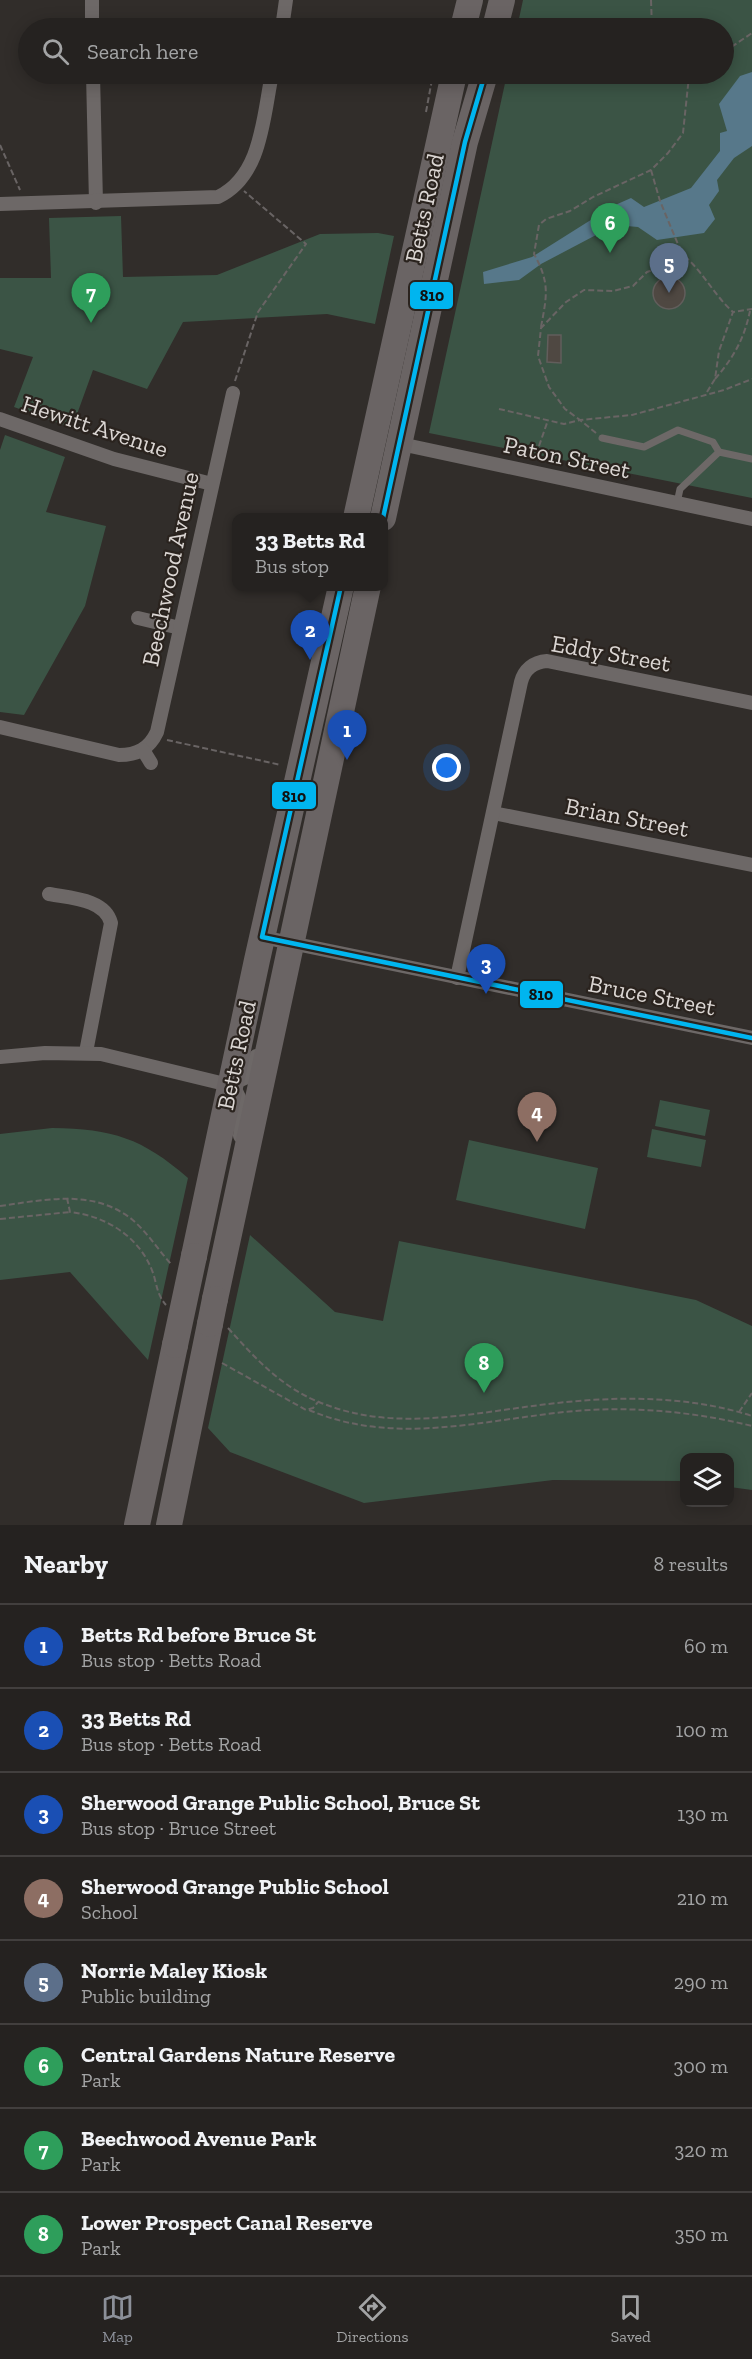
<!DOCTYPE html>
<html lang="en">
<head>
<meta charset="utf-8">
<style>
	:root { --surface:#252220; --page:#2d2a29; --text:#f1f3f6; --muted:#a3a4a5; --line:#423f3e; --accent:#8c9099 }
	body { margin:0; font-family:"Zilla Slab",serif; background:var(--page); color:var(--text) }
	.controls { position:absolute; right:18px; bottom:18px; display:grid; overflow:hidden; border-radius:12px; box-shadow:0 3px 15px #0003 }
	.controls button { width:54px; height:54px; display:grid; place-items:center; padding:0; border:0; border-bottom:2px solid var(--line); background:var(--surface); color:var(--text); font:30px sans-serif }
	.you { position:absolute; left:447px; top:768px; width:21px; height:21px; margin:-15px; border:4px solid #fff; border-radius:50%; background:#1a73e8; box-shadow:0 0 0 9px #1a73e833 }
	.badge { display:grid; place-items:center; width:39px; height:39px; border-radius:50%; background:var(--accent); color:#fff; font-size:20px; font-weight:700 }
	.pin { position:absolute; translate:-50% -50px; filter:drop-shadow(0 2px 3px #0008) }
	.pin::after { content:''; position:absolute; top:32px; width:21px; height:18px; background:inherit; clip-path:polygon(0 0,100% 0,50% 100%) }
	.popup { position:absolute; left:232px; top:513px; width:156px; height:78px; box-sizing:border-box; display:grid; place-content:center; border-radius:12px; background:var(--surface); filter:drop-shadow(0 2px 4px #0005); font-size:20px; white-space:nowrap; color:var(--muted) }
	.popup b { font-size:22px; color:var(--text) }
	.popup::after { content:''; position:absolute; left:50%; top:100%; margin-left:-12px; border:12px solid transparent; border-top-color:var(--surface) }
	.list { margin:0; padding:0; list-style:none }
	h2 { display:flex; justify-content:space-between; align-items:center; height:78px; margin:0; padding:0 24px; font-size:26px }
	h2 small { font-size:20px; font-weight:400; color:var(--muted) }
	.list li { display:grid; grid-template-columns:39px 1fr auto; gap:18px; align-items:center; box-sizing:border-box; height:84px; padding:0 24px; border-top:2px solid var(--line) }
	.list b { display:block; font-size:22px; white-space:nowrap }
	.list p { margin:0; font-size:20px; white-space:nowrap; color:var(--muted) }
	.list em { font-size:20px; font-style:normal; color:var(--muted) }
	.icon { flex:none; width:33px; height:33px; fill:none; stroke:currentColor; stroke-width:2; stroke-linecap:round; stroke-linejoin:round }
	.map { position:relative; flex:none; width:752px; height:1525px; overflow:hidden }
	.search { position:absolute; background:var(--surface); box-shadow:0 3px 15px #0003; left:18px; right:18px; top:18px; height:66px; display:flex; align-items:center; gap:15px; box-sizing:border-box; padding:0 21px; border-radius:33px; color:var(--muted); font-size:22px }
	.sheet { height:750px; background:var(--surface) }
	nav { display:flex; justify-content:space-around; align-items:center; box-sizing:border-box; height:84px; border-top:2px solid var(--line); background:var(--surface); font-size:16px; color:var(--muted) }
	nav a { display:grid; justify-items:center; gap:3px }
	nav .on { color:var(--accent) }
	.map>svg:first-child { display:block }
</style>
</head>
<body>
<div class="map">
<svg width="752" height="1525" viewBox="0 0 752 1525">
	<rect width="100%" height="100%" fill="#312d2a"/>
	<g fill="#3b5445">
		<polygon points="523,0 752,0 752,498 429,433 507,74 724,74 724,28 517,28"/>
		<polygon points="121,216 123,277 217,275 320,234 378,233 394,236 375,324 327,314 183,322 147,389 93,370 72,428 14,407 33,357 0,349 0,278 51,278 49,218"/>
		<polygon points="5,435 65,457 46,512 106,526 85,606 24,715 0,712 0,450"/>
		<polygon points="660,1100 710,1110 705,1136 655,1126"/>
		<path d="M 52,1128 C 113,1129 142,1138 188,1178 L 148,1360 L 70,1272 L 0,1280 L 0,1134 Z"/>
		<polygon points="652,1129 706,1140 701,1167 647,1157"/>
		<polygon points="469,1140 598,1168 585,1229 456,1200"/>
		<polygon points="250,1235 335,1312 383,1321 399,1241 696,1300 752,1326 752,1490 730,1487 730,1458 684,1458 684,1481 553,1480 364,1503 230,1452 208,1428"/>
	</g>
	<polygon fill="#57788a" points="752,72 752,146 734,158 717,180 719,191 709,205 715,219 704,233 657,240 638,227 615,225 541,264 519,280 484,284 483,272 532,257 613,206 631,198 644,207 691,188 720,151 720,133 727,131 719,104 740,76"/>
	<g fill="#4f4842" stroke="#625e5c" stroke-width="1.5">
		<circle cx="669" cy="293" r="16"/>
		<polygon points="548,335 561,335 561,363 547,362"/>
	</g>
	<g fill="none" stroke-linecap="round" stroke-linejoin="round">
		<g stroke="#696464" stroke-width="2" stroke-dasharray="6 3" stroke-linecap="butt">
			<polyline points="651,0 652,28"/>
			<polyline points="724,52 752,33"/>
			<polyline points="426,112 433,74"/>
			<polyline points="0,145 20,190"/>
			<polyline points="651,170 660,201 682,254"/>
			<path d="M 541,327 C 547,295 550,283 534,254 L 539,225 L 546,219 L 570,211 L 593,197 L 651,170 L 668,153 L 683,133 L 689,76 L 692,74"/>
			<path d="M 715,379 C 734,357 744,339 750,311"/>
			<polyline points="235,381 258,312 306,244 244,191"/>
			<polyline points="707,392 715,379 719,351 733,312 752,309"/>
			<path d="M 499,409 L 564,424 L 580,420 L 565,409 L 549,387 L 538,356 L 541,328 L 566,302 L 584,290 L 613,291 L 633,286 L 647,272 L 664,266 L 682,254 C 703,271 713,294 733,312"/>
			<polyline points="596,433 580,420 632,415 724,390 752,379"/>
			<polyline points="539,446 548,420"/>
			<polyline points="167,740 281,765"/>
			<path d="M 67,1198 L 70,1212 C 107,1216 142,1238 154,1276 C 157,1287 158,1296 166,1305"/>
			<path d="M 0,1206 C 44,1200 90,1189 129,1217 C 146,1230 158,1250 172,1265"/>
			<polyline points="0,1219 70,1212"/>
			<path d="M 228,1328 C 255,1358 281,1387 319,1402 C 393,1433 471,1413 548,1404 C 615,1396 687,1395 752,1416"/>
			<polyline points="222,1363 306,1410 313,1408 318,1402"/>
			<path d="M 309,1410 C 396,1447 485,1419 575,1411 C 633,1406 696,1412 752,1426"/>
			<polyline points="739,1412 752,1393"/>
		</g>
		<g stroke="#6d6867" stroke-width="7">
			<polyline points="602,438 644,447 678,430 713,442 719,452"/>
			<polyline points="677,503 680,489 719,452 752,459"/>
		</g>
		<g stroke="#6d6867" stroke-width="14">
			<polyline points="92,0 92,28"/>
			<polyline points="282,28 286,0"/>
			<polyline points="93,74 96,203"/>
			<path d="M 0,204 L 218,197 C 262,176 263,117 272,74"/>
			<polyline points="0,419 114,459 212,484"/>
			<polyline points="396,443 752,519"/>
			<polyline points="138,618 180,628"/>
			<path d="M 0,727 L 119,755 C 137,755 149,749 157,732 L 233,393"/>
			<polyline points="143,750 151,763"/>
			<polyline points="493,813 752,865"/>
			<path d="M 49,894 C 70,898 105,899 111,923 L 86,1052"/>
			<polyline points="262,937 752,1038"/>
			<path d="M 457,978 L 521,682 C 524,670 533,662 547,661 L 752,703"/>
			<path d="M 0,1057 L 45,1053 L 101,1054 L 229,1085 C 246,1096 241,1118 240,1136"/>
			<polyline points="229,1085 249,1076 256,1056"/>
		</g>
		<g stroke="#6a6464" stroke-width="26">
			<polyline points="463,28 470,0"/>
			<polyline points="495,28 502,0"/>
			<polyline points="356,518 454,74"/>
			<polyline points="383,518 465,142 485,74"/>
			<polyline points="194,1256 257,960 341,586"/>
			<polyline points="215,1299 368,586"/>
			<polyline points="137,1525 175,1345"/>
			<polyline points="169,1525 210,1324"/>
		</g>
		<g stroke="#6a6464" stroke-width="26">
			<polyline points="210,1324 215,1299"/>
			<polyline points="175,1345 194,1256"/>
		</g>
		<defs>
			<g id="bus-1">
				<polyline points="383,518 465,142 485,74"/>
				<polyline points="341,586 262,937 752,1038"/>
			</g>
		</defs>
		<use href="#bus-1" stroke="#2a231e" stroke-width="9"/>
		<use href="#bus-1" stroke="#00b5ef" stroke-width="4.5"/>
	</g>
	<g text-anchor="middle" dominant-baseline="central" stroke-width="4.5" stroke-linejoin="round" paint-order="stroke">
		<g font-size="24" fill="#dbd6d3" stroke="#2a231e">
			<text transform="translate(424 208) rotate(-78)">Betts Road</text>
			<text transform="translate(95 426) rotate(18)">Hewitt Avenue</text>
			<text transform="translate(567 457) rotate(12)">Paton Street</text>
			<text transform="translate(170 569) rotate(-78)">Beechwood Avenue</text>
			<text transform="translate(611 653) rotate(10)">Eddy Street</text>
			<text transform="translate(627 817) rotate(11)">Brian Street</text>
			<text transform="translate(652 995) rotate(11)">Bruce Street</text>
			<text transform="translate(236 1055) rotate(-78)">Betts Road</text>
		</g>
	</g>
	<g stroke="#2a231e" stroke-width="2">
		<rect x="409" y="281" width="45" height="29" rx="6" fill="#00b5ef"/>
		<rect x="271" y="781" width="46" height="29" rx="6" fill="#00b5ef"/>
		<rect x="519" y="980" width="45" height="29" rx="6" fill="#00b5ef"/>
	</g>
	<g font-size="16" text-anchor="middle" font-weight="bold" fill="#111">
		<text x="432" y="301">810</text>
		<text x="294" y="802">810</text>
		<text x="541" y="1000">810</text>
	</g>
</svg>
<div class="controls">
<button><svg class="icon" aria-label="layers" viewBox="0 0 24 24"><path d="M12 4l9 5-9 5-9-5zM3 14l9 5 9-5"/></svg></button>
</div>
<div class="you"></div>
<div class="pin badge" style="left:347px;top:760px;background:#1a4fb4">1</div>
<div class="pin badge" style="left:310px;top:660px;background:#1a4fb4">2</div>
<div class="popup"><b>33 Betts Rd</b>Bus stop</div>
<div class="pin badge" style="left:486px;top:994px;background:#1a4fb4">3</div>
<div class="pin badge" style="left:537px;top:1142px;background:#8d6e63">4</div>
<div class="pin badge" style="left:669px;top:293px;background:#5c6f8a">5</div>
<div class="pin badge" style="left:610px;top:253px;background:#2e9e5b">6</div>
<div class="pin badge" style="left:91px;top:323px;background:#2e9e5b">7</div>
<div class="pin badge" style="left:484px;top:1393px;background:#2e9e5b">8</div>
<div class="search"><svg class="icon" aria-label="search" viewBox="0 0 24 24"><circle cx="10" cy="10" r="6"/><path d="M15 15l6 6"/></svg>Search here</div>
</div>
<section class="sheet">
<h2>Nearby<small>8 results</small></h2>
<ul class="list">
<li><span class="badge" style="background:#1a4fb4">1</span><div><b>Betts Rd before Bruce St</b><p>Bus stop · Betts Road</p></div><em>60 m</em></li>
<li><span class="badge" style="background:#1a4fb4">2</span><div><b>33 Betts Rd</b><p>Bus stop · Betts Road</p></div><em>100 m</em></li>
<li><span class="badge" style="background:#1a4fb4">3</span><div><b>Sherwood Grange Public School, Bruce St</b><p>Bus stop · Bruce Street</p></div><em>130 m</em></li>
<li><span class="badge" style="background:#8d6e63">4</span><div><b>Sherwood Grange Public School</b><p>School</p></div><em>210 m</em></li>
<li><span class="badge" style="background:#5c6f8a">5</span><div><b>Norrie Maley Kiosk</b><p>Public building</p></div><em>290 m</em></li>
<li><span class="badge" style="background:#2e9e5b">6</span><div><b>Central Gardens Nature Reserve</b><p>Park</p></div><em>300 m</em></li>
<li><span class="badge" style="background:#2e9e5b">7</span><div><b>Beechwood Avenue Park</b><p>Park</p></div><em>320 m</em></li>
<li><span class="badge" style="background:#2e9e5b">8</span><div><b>Lower Prospect Canal Reserve</b><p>Park</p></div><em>350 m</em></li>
</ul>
</section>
<nav>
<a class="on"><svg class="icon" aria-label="map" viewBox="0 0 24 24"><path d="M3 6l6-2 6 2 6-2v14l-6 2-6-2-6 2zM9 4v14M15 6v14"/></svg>Map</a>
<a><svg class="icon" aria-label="directions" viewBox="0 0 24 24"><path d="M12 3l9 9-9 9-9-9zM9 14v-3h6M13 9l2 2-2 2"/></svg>Directions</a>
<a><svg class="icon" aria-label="saved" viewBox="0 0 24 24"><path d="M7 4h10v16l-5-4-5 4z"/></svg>Saved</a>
</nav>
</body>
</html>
